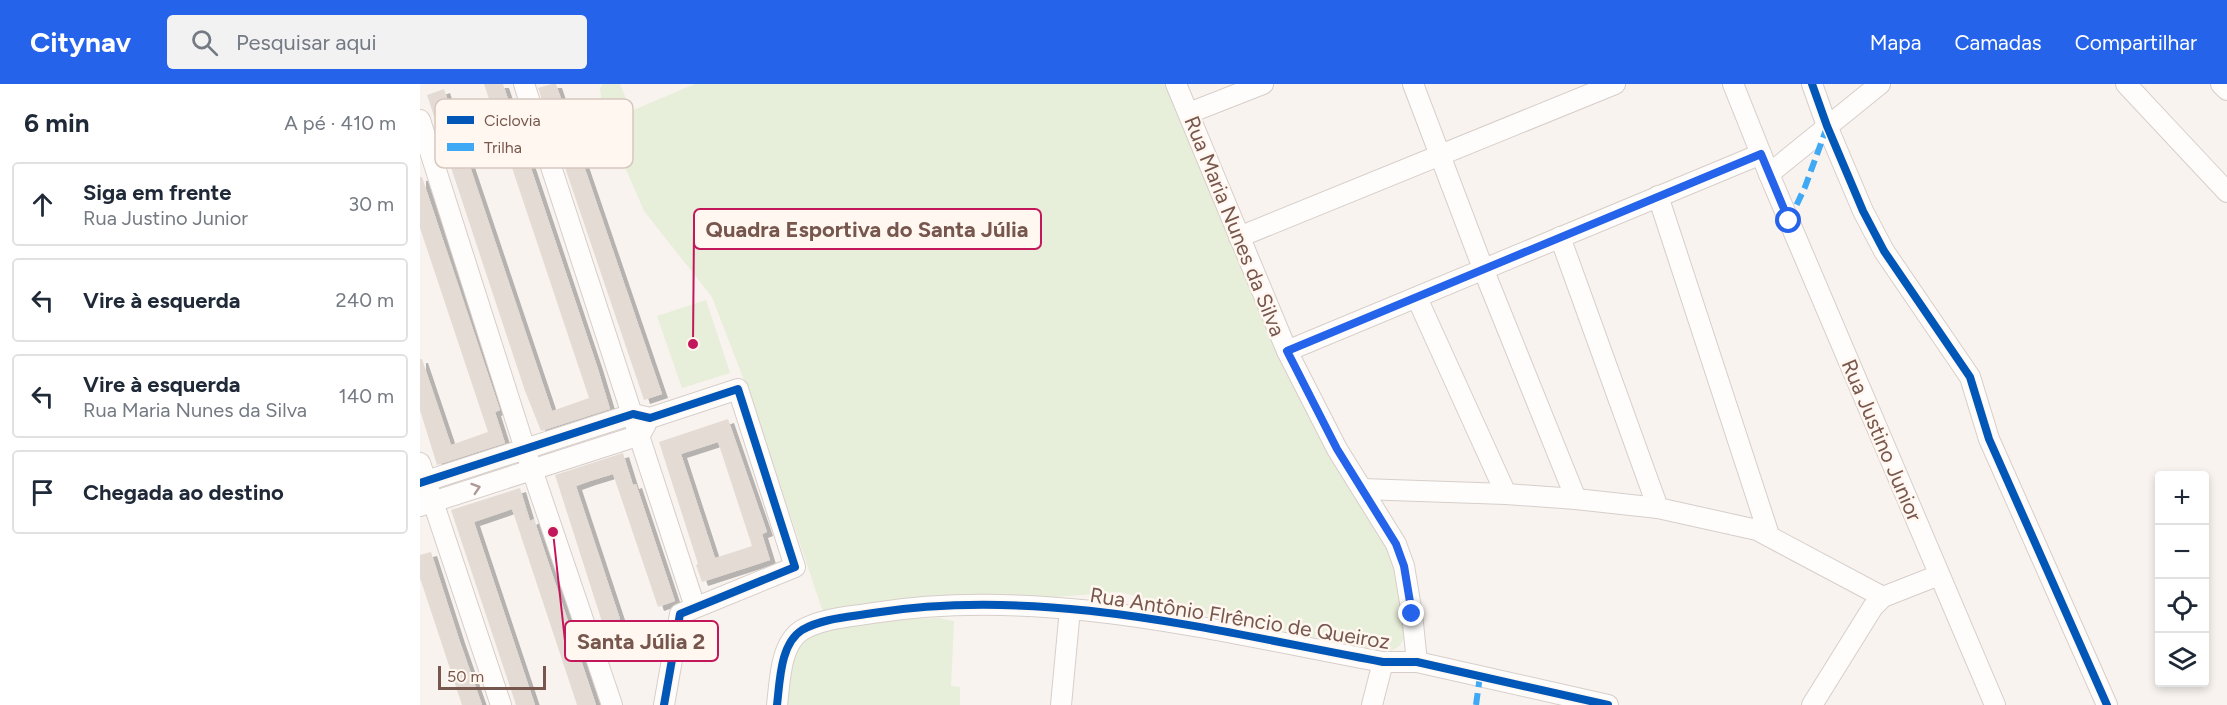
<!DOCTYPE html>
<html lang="pt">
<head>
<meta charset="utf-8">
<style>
	:root { --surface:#fff; --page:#f2f2f3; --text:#1f2937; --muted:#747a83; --line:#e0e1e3; --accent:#2563eb }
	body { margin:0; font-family:Figtree,sans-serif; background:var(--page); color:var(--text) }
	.controls { position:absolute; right:18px; bottom:18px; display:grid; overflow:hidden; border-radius:6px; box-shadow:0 3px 9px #0003 }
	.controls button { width:54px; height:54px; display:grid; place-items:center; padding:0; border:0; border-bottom:2px solid var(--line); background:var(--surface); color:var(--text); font:30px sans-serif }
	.scale { position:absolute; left:18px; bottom:15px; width:108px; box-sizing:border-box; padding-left:6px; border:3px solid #77574d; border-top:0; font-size:16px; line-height:21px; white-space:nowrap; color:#77574d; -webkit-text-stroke:4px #fff7f0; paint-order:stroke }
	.stop { position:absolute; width:18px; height:18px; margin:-14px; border:4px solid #2563eb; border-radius:50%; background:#fff }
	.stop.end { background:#2563eb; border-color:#fff; box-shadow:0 2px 6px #0008 }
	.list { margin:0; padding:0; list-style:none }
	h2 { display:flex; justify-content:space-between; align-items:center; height:78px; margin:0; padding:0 24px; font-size:26px }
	h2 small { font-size:20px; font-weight:400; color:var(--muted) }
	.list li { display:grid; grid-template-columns:39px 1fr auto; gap:18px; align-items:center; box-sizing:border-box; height:84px; margin:0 12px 12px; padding:0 12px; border:2px solid var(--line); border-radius:6px }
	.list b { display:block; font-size:22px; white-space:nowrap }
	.list p { margin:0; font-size:20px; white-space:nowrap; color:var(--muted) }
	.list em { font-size:20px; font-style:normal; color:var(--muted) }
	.icon { flex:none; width:33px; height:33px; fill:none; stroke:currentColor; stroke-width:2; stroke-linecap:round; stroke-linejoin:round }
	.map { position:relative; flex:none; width:1807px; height:621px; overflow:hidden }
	header { display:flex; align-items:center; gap:36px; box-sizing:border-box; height:84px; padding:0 30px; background:var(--accent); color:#fff }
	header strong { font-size:28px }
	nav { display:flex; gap:33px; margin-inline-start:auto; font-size:21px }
	.search { width:420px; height:54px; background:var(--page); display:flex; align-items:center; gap:15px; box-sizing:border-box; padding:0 21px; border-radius:6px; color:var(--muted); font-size:22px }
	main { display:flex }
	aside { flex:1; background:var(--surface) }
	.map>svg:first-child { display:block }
</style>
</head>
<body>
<header>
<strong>Citynav</strong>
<div class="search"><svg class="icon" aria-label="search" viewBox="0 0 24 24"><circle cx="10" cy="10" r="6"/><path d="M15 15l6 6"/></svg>Pesquisar aqui</div>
<nav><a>Mapa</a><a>Camadas</a><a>Compartilhar</a></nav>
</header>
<main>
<aside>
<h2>6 min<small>A pé · 410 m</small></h2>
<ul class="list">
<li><svg class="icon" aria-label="ahead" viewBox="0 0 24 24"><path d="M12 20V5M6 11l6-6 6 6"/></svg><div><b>Siga em frente</b><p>Rua Justino Junior</p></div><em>30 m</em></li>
<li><svg class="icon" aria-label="left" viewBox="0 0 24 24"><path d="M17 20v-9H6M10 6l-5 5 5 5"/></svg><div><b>Vire à esquerda</b></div><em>240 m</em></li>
<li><svg class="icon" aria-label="left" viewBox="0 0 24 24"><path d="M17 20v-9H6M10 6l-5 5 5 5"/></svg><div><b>Vire à esquerda</b><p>Rua Maria Nunes da Silva</p></div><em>140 m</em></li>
<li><svg class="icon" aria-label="arrive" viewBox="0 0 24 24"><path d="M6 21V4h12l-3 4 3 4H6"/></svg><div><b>Chegada ao destino</b></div></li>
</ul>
</aside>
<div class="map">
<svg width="1807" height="621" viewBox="0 0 1807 621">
	<defs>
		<filter id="shadow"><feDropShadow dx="6" dy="4" stdDeviation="0" flood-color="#0004"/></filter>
	</defs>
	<rect width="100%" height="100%" fill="#f8f3ee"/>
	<g fill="#e7eed9">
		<path d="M 183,0 L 200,0 L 211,27 L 275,0 L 747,0 L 975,474 C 976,490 987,545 983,556 C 979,565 972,567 964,567 L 785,530 L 700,508 L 404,531 L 332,317 L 292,213 L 224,127 L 183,32 L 180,4 Z"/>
		<polygon points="286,216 310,289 262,304 237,232"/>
		<polygon points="518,534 534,537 531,602 540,603 540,621 365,621 370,570 385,550 462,536"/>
	</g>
	<g fill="#e5dbd5" fill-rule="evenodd" filter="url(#shadow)">
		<polygon points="64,0 83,0 177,282 190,325 121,347 105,307 7,11 24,5 132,327 169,314"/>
		<polygon points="132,0 136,0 242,310 224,316 118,4"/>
		<polygon points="0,93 2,93 80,326 75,328 85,359 17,381 0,326 0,275 2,275 31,361 68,348 0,144"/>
		<path d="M 308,335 L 347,448 L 342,450 L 350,476 L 282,498 L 276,481 L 278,480 L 239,358 ZM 298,358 L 332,462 L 295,474 L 261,370 Z"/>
		<polygon points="203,369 213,401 216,400 255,517 238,523 193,390 170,397 156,402 200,535 183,541 135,391"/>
		<polygon points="100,404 110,437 114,435 176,621 157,621 92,425 54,438 115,621 96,621 31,426"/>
		<polygon points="11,468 39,555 62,621 42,621 0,494 0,471"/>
	</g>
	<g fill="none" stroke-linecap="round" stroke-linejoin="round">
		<defs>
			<g id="minor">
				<polyline points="104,0 275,523"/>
				<polyline points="756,0 867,267 917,365 976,460 984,482 992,530 997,578"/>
				<polyline points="993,0 1064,187 1156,415"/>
				<polyline points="1313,0 1349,90 1575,621"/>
				<polyline points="1392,0 1407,42 1443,127 1464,167 1550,293 1569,355 1687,621"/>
				<polyline points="1706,0 1807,108"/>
				<polyline points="1801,0 1807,6"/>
				<polyline points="769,29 843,0"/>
				<polyline points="0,36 105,365 192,621"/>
				<polyline points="1349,90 1460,0"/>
				<polyline points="1238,112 1349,451"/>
				<polyline points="819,153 1195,0"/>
				<polyline points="1140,153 1238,424"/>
				<polyline points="997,214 1086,410"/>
				<polyline points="867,267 1341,70"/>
				<polyline points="0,379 81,621"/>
				<polyline points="0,399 213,330 230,334 318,305 375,483 260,530 244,621"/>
				<polyline points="942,405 1086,410 1156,415 1238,424 1337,446 1463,513"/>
				<polyline points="0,422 220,351 226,340"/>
				<path d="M 357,621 C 360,597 360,560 382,546 C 403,534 430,533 453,529 C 624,502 795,547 963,578 L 997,578 L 1188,621"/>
				<polyline points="641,621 650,525"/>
				<polyline points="952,621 963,578"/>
				<polyline points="1392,621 1453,523 1463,513 1519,491"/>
			</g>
		</defs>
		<use href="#minor" stroke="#d7ceca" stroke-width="22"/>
		<use href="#minor" stroke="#fefdfc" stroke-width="20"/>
		<g stroke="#3fa9f5" stroke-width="6" stroke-dasharray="12 6" stroke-linecap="butt">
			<polyline points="1369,137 1385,103 1407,43"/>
			<polyline points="1056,621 1060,592"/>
		</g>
		<defs>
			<g id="cycleway">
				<polyline points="1392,0 1407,42 1443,127 1464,167 1550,293 1569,355 1687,621"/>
				<polyline points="0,399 213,330 230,334 318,305 375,483 260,530 244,621"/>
				<path d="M 357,621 C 360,597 360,560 382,546 C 403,534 430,533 453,529 C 624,502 795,547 963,578 L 997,578 L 1188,621"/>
			</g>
		</defs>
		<use href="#cycleway" stroke="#fff7f0" stroke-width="11"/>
		<use href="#cycleway" stroke="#0057b8" stroke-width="8"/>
	</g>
	<defs><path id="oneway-chevron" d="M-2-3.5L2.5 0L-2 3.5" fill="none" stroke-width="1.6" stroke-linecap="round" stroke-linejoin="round" transform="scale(1.5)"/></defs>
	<use stroke="#ad9993" href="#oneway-chevron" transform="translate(56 404) rotate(-18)"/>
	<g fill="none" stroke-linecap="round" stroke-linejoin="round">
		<polyline stroke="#2563eb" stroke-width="8" points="992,530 984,482 976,460 917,365 867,267 1341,70 1369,137"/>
	</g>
	<g text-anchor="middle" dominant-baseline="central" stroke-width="5" stroke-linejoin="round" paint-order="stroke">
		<g font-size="21" fill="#77574d" stroke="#fff7f0">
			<text transform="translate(815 142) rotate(68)">Rua Maria Nunes da Silva</text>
			<text transform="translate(1462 356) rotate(67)">Rua Justino Junior</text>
			<text transform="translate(820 534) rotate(9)">Rua Antônio Flrêncio de Queiroz</text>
		</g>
	</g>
	<rect x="15" y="15" width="198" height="69" rx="9" fill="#fff7f0" stroke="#d6c7bf" stroke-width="1.5"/>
	<rect x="27" y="32" width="27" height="8" fill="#0057b8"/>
	<rect x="27" y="59" width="27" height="8" fill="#3fa9f5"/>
	<g font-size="16" fill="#77574d">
		<text x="64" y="42">Ciclovia</text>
		<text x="64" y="69">Trilha</text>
	</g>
	<path fill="none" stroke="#c2185b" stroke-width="2" d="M273 260L274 145M133 448L145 557"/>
	<g fill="#c2185b" stroke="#fff7f0" stroke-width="2">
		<circle cx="273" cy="260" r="6"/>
		<circle cx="133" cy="448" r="6"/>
	</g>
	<g fill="#fff7f0" stroke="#c2185b" stroke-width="2">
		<rect x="274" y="125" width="347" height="40" rx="6"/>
		<rect x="145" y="537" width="153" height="40" rx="6"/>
	</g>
	<g font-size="22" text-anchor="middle" font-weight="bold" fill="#77574d">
		<text x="447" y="153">Quadra Esportiva do Santa Júlia</text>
		<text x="221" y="565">Santa Júlia 2</text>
	</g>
</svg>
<div class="controls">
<button>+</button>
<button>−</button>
<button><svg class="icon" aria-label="locate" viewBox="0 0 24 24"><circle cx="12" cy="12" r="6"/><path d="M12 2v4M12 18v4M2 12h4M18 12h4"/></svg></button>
<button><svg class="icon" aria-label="layers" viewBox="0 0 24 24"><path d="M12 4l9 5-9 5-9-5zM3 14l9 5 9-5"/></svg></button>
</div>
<div class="scale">50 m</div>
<div class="stop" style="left:1369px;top:137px"></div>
<div class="stop end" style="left:992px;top:530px"></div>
</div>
</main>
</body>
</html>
